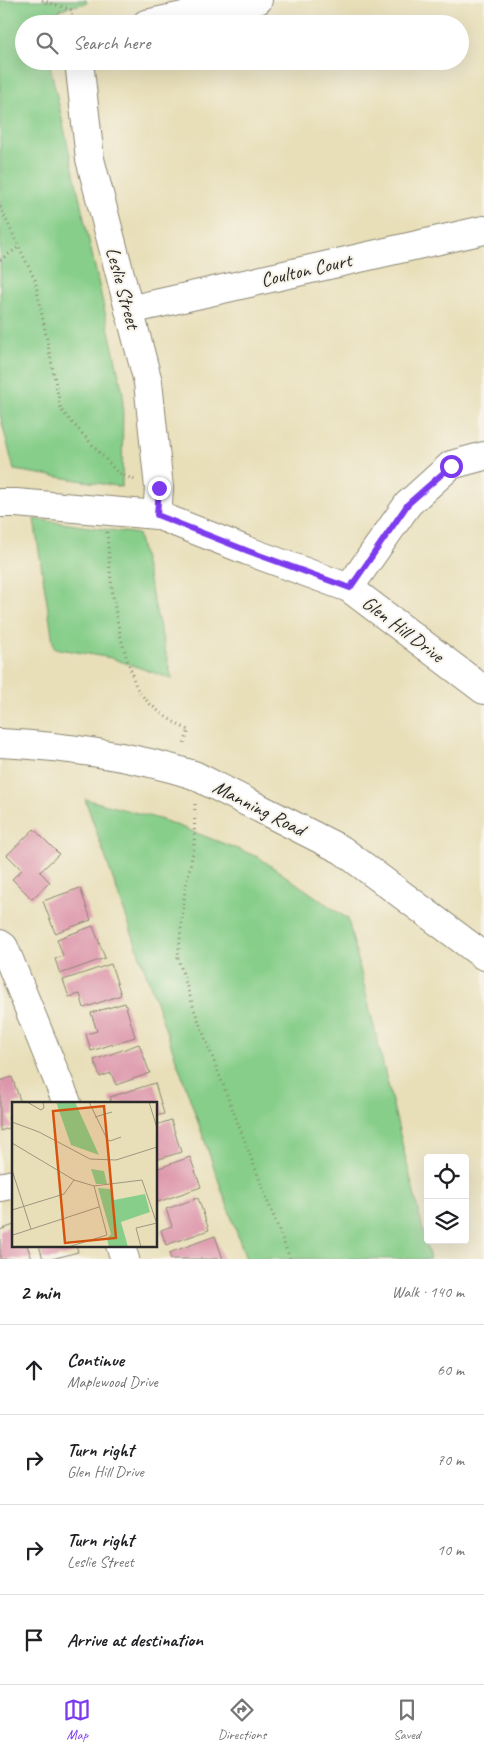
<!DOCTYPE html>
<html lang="en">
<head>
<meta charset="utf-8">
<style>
	:root { --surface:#fff; --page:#f2f2f2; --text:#202124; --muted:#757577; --line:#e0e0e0; --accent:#7c3aed }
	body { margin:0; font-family:Caveat,sans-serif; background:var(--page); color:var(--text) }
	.controls { position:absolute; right:15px; bottom:15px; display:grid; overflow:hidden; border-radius:5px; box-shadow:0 5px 20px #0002 }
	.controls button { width:45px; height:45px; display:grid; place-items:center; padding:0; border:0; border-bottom:1px solid var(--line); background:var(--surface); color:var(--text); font:25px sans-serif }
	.stop { position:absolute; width:15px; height:15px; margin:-11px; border:4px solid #7c3aed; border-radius:50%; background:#fff }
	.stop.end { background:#7c3aed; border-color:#fff; box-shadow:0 1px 5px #0008 }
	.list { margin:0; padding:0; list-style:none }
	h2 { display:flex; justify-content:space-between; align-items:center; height:65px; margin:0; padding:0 20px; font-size:21px }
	h2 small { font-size:16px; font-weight:400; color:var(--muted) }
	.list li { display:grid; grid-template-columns:32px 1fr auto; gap:15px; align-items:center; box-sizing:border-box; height:90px; padding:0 20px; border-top:1px solid var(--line) }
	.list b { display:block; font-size:19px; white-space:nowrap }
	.list p { margin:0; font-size:16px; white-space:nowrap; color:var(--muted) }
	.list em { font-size:16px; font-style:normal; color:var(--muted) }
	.icon { flex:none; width:28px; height:28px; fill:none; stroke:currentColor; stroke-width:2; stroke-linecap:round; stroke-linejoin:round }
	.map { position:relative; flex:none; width:484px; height:1259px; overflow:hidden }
	.search { position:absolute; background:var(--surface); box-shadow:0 5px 20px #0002; left:15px; right:15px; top:15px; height:55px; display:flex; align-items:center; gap:12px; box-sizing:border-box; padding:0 18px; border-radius:28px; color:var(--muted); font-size:19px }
	.sheet { height:425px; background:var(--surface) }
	nav { display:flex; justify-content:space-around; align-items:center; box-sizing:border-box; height:70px; border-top:1px solid var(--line); background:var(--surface); font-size:14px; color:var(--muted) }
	nav a { display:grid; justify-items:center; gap:2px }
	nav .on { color:var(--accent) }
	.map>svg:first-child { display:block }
</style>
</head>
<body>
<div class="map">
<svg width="484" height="1259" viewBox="0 0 484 1259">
	<rect width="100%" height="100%" fill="#f7f3e8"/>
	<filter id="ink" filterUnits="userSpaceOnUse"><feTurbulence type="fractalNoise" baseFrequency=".02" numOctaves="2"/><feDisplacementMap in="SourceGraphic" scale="10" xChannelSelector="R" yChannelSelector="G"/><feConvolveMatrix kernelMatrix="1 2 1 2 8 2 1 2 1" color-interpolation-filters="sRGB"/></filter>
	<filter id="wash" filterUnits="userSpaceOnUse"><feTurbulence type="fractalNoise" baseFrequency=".0096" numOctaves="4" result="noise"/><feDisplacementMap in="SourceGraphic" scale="20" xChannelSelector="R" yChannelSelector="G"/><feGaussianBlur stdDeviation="1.12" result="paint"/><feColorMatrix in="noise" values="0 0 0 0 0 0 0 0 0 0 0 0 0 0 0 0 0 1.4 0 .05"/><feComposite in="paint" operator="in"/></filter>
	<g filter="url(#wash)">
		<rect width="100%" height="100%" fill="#e8dfb9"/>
		<g fill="#86ce89" stroke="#587c5a">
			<polygon points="0,0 86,0 87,3 60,9 53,24 24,24 24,61 49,61 123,393 122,487 14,470 0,415"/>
			<polygon points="34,519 138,534 172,679 111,658 54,648"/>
			<polygon points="85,799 163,820 258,857 348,919 430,1259 246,1259"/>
		</g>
		<g id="blocks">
			<g fill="#dd95ab">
				<polygon points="34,829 59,854 40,872 50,882 32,899 12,879 22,870 7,855"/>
				<polygon points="80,888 91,920 55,933 43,901"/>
				<polygon points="93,926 105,958 60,974 55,959 63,956 57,939"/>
				<polygon points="111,964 121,995 84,1008 80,994 69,997 63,980"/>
				<polygon points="125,1003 135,1037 91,1051 86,1034 97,1031 91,1013"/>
				<polygon points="139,1044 150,1073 116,1085 111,1073 100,1077 94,1060"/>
				<polygon points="12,1077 21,1103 14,1103 14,1115 8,1117 12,1127 0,1131 0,1081"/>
				<polygon points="155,1083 164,1114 156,1116 156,1103 111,1103 110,1097"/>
				<polygon points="171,1120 181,1152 156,1160 156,1125"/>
				<polygon points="190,1157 201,1187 158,1202 156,1197 156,1169"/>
				<polygon points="198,1198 209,1230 166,1245 161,1230 172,1226 166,1209"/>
				<polygon points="14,1225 14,1245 27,1245 32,1259 0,1259 0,1230"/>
				<polygon points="215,1236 223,1259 171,1259 169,1253"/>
				<polygon points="39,1245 76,1245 78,1252 52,1259 43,1259"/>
			</g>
		</g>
	</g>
	<g filter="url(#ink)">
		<use href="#blocks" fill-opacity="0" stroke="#8a8572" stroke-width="1"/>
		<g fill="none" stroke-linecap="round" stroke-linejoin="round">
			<defs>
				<g id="minor">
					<polyline points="146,24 258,0"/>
					<polyline points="79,61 90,159 148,382 159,488 157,515"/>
					<polyline points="129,310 484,230"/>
					<polyline points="0,503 16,503 157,515 248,551 349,588 484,690"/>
					<polyline points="349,588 408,504 451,465 484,456"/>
					<polyline points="0,944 4,947 67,1103"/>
					<polyline points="0,1187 14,1184"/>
					<polyline points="120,1245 125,1259"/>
				</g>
				<path id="major" d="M 0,743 C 62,746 135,756 194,775 L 342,850 L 484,956"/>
			</defs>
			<use href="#minor" stroke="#8a8572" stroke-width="30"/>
			<use href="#major" stroke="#8a8572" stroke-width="30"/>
			<g stroke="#8a8572" stroke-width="3" stroke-dasharray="1 4" stroke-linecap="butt">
				<polyline points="42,0 72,10 74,24"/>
				<polyline points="0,207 35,280 61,410 118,473 135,480"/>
				<polyline points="0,260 19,247"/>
				<path d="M 107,532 C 110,578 114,620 129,665 C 132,673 134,683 138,690 C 148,705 172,723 189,730 L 183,746"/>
				<polyline points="195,804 194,847 185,890 178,958 194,1009 290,1259"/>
			</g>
			<use href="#minor" stroke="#fff" stroke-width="28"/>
			<use href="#major" stroke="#fff" stroke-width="28"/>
		</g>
	</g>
	<g fill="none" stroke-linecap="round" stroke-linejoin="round" filter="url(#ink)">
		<polyline stroke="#7c3aed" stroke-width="6" points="159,488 157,515 248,551 350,588 408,504 451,466"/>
	</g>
	<g text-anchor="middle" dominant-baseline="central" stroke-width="4" stroke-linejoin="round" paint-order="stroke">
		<g font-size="20" fill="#2b2b2b" stroke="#f7f3e8">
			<text transform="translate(306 270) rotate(-13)">Coulton Court</text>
			<text transform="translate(123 288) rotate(75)">Leslie Street</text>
			<text transform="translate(403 629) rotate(37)">Glen Hill Drive</text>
			<text transform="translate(259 808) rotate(27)">Manning Road</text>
		</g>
	</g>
	<g transform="translate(12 1102)">
		<rect width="145" height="145" fill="#e8dfb9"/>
		<path d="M 44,0 L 63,0 L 87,53 L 59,43 ZM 79,67 L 92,69 L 95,82 L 84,82 ZM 86,86 L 98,87 L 102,98 L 133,92 L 138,110 L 109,120 L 116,145 L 97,145 L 95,137 L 99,132 Z" fill="#86ce89"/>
		<path fill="none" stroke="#9c9780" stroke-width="1" d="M 15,0 L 29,8 L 32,6 L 31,0M 77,0 L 95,37 L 98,39 L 109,35M 137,0 L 145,26M 83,15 L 100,10M 0,20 L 27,30 L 78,57 L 104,58 L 145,45M 0,41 L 62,78 L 82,84 L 130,78 L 145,122M 0,68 L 19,127M 0,108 L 52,92 L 62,78M 1,133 L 87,105M 56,145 L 95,133 L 82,84M 129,145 L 124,126 L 145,121"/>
		<path fill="#d5540f" fill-opacity="0.15" stroke="#d5540f" stroke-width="2.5" d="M 92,4 L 104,136 L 53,141 L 41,9 Z"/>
		<rect width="145" height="145" fill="none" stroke="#2b2b2b" stroke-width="2.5"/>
	</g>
</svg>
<div class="controls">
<button><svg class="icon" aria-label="locate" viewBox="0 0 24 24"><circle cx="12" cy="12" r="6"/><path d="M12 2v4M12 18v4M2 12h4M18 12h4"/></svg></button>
<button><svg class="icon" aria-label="layers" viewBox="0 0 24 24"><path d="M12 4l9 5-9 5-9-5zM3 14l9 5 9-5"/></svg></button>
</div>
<div class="stop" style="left:451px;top:466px"></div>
<div class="stop end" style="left:159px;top:488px"></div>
<div class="search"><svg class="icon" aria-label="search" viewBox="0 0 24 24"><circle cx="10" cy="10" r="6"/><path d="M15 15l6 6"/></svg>Search here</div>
</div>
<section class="sheet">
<h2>2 min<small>Walk · 140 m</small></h2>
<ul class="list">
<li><svg class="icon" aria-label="ahead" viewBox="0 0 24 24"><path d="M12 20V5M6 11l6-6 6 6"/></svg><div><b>Continue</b><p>Maplewood Drive</p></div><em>60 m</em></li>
<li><svg class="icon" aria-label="right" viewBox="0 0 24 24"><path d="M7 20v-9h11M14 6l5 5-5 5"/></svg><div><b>Turn right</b><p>Glen Hill Drive</p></div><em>70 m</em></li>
<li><svg class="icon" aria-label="right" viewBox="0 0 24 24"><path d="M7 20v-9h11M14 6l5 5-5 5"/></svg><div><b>Turn right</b><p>Leslie Street</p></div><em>10 m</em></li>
<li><svg class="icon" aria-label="arrive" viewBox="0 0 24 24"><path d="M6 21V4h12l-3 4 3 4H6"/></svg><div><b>Arrive at destination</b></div></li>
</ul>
</section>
<nav>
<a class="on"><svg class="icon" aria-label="map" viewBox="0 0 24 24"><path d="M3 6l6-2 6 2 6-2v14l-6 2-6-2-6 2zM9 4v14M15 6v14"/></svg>Map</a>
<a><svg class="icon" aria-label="directions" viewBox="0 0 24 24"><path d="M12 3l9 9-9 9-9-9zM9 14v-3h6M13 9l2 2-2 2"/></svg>Directions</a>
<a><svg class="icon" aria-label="saved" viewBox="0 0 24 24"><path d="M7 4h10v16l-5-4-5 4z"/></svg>Saved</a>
</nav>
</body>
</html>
